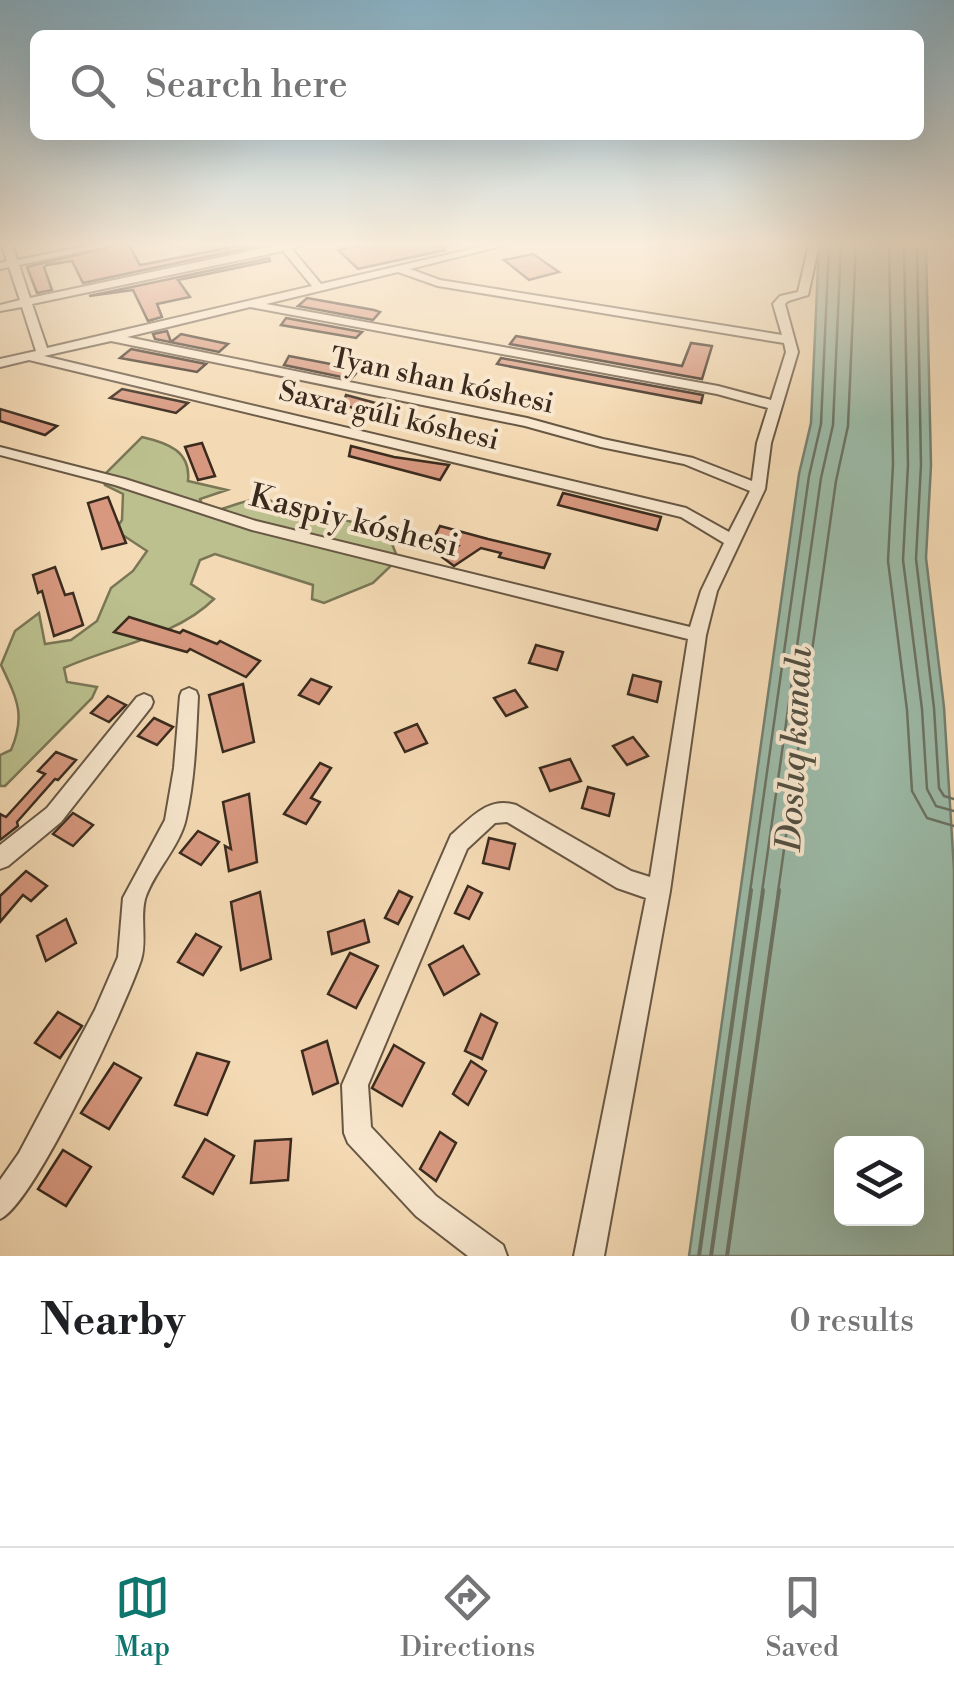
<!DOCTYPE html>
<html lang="en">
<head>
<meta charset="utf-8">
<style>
	:root { --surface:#fff; --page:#f2f2f2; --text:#202124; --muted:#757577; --line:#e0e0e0; --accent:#0f766e }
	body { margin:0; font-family:"Libre Bodoni",serif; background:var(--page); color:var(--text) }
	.controls { position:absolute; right:30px; bottom:30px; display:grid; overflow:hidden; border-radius:15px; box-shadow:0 10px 40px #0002 }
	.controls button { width:90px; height:90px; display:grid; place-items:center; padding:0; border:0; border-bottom:2px solid var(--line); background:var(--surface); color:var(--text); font:50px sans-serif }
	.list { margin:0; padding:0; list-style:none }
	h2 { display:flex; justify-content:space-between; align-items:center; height:130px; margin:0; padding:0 40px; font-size:42px }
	h2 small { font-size:32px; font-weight:400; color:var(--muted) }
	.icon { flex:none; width:55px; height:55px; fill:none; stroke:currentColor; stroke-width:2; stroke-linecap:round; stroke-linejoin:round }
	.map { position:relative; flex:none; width:954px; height:1256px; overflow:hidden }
	.search { position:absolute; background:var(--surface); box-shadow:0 10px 40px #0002; left:30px; right:30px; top:30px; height:110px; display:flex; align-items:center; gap:25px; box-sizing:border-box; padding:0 35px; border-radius:15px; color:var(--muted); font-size:38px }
	.sheet { height:290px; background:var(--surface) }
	nav { display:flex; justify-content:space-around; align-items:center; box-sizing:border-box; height:140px; border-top:2px solid var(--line); background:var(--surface); font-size:28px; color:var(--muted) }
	nav a { display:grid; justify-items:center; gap:5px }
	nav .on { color:var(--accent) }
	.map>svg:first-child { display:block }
</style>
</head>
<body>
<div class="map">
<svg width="954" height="1256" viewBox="0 0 954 1256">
	<rect width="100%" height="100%" fill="#f4dab4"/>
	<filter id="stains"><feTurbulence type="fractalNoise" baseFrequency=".002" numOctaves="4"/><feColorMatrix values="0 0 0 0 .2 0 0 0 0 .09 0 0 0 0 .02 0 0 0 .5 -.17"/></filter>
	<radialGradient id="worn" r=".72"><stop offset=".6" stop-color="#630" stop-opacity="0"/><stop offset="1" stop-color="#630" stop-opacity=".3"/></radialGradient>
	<path fill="#bbc08e" stroke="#7a7656" stroke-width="2.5" d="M 142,437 C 168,443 191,451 188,481 L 227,490 L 200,499 L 205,513 C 225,510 240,501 260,498 L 387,531 L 398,559 L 373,583 L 324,603 L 312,599 L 313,585 L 215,554 L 200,560 L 191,584 L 214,599 C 176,637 112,646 64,668 L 67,682 L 97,687 L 92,698 L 5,786 L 0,786 L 0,755 L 11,750 C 26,715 17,699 1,665 L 15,631 L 39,613 L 45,644 L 71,640 L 97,621 L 111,588 L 133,571 L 147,551 L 115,530 L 122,520 L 123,494 L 105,485 L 102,477 Z"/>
	<path fill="#9cbba9" stroke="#758171" stroke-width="2.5" fill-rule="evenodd" d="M 819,245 L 926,245 L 931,465 L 926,558 L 944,707 L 954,870 L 954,1256 L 689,1256 L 799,474 L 811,423 ZM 842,1144 L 916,1144 L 916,1218 L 842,1218 Z"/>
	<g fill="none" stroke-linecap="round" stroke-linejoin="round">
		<g stroke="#6b7364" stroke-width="2.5">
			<polyline points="889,245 893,464 888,561 907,710 912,791 927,818 954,826"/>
			<polyline points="904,245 908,465 903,560 922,709 927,789 936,806 954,811"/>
			<polyline points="917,245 921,465 916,559 934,708 939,788 944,796 954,799"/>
			<polyline points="750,892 809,476 821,424 829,245"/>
			<polyline points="762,892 821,478 833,425 841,245"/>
			<polyline points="778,892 836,481 848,426 856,245"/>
		</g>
		<g stroke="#6b7364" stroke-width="4">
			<polyline points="699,1256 751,890"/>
			<polyline points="711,1256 763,890"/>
			<polyline points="727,1256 779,890"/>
		</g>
	</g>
	<g fill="#d7987f" stroke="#3a2b1e" stroke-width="2.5">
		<polygon points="116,245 129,245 140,265 243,245 257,246 83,283 72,261 47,265 44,267 52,290 37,293 27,267"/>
		<polygon points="363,245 444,245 445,250 358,269 338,250"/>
		<polygon points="533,254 559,272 529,280 504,260"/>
		<polygon points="269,258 270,261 178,280 190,297 157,304 162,317 148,321 133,290 89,296"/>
		<polygon points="307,298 374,310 380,312 373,320 298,306"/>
		<polygon points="286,318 362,332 356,338 281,325"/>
		<polygon points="167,331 171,342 181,334 228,344 219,352 155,339 153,334"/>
		<polygon points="516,336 682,366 691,343 712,346 702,379 510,344"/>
		<polygon points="131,349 206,364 197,372 120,358"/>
		<polygon points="289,356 341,366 360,369 351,379 284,365"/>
		<polygon points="501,358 703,395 701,403 590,382 497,364"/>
		<polygon points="122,389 141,393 188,403 176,413 110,398"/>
		<polygon points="346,395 372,402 389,407 380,416 343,405"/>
		<polygon points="0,409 57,426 45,435 0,421"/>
		<polygon points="202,443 215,476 198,480 185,447"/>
		<polygon points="351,446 394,457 449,465 440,480 349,456"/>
		<polygon points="563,493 661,517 657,530 558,505"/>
		<polygon points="108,497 126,543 102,549 88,503"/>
		<polygon points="440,526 488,539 550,554 544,568 499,557 501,553 481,548 454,566 442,557 458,546 433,540"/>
		<polygon points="55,567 65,595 73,593 83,625 54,636 42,591 38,593 33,575"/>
		<polygon points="129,617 180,633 183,630 217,644 220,641 260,661 246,677 190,649 187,652 114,632"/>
		<polygon points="536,645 563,652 557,670 529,663"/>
		<polygon points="633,675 661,682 657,702 628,694"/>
		<polygon points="311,679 331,687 319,704 299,695"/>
		<polygon points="243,684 254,742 223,752 209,695"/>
		<polygon points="515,690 527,707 506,716 494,698"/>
		<polygon points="108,696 126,705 109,722 91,713"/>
		<polygon points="154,718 173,727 157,745 138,736"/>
		<polygon points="417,724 427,743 405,752 395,733"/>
		<polygon points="633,737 648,756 627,765 613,746"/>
		<polygon points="56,752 76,760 58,780 55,779 17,822 18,826 0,840 0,814 6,817 45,774 38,771"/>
		<polygon points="570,759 581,781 550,791 540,768"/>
		<polygon points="320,763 331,768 311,798 320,802 306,824 284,814"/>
		<polygon points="588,787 614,794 609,816 582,808"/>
		<polygon points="249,794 257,862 229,871 225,846 231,849 223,802"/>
		<polygon points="73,813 93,825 73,846 53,834"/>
		<polygon points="198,831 219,842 201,865 180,853"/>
		<polygon points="489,838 515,844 509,869 483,863"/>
		<polygon points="26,871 47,886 31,901 23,895 0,922 0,896"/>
		<polygon points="468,886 482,893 469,919 455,913"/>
		<polygon points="399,891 412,897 398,924 385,918"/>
		<polygon points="260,892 271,959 241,970 231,902"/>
		<polygon points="66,919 76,943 46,961 37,936"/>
		<polygon points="364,920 369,942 332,954 328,932"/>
		<polygon points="196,934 221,947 203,975 178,962"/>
		<polygon points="463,946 479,974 444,995 429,965"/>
		<polygon points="350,953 378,966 356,1008 328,994"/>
		<polygon points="58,1012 82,1026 60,1058 35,1043"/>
		<polygon points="481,1014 497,1023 482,1059 465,1051"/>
		<polygon points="327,1041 338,1083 313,1094 302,1051"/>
		<polygon points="394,1045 424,1063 402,1106 372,1088"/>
		<polygon points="197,1053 229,1062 207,1115 175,1105"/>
		<polygon points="471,1061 486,1071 468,1105 453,1094"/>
		<polygon points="114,1063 141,1078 109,1129 81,1113"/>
		<polygon points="440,1132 456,1143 436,1181 420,1169"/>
		<polygon points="205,1139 234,1156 213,1194 183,1177"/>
		<polygon points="291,1139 288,1180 251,1183 255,1141"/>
		<polygon points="63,1150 91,1167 66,1206 38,1189"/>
	</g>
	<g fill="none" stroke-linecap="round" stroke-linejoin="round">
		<defs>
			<g id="minor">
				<path d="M 2,245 L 12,245 L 17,260 L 92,245 L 112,245 L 19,265 L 30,298 L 278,245 L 301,245 L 292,249 L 321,284 L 488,245 L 505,245 L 410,269 L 440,280 L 782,335 L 773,304 L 780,296 L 798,292 L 809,245 L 819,245 L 808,295 L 788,301 L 785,304 L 798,352 L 771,443 L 765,489 L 717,591 L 706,635 L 670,891 L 604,1256 L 574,1256 L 646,898 L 617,888 L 507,822 L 495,823 L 467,849 L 368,1085 L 371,1127 L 436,1196 L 503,1245 L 507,1256 L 468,1256 L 416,1216 L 348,1143 L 344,1133 L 342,1085 L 451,835 C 471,818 488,796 516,805 L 631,871 L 650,877 L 688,639 L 252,530 L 115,485 L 0,455 L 0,447 L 125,479 L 256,521 L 690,627 L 701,591 L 724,543 L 681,517 L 29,360 L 0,367 L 0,359 L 36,351 L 22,307 L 0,311 L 0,305 L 20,300 L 9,267 L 0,269 L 0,263 L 7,261 ZM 283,251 L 312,286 L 47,348 L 32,304 ZM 398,272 L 438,286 L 784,343 L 786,352 L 771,400 L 718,386 L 266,304 ZM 250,307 L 717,394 L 768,408 L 757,443 L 752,481 L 693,458 L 603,439 L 527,418 L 127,337 ZM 111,341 L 525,426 L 601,447 L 684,464 L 750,491 L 729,532 L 686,508 L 44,356 Z"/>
				<path d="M 189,688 L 196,691 L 198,696 C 196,737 195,778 186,818 C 180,847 154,871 145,899 C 140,919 147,941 141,960 C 127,1003 34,1205 0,1219 L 0,1180 L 19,1153 L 95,1010 L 118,957 L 123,898 L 165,820 L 174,768 L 180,696 L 182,691 Z"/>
				<polygon points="144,694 151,697 153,702 151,707 61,822 8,866 0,869 0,845 47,808 137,697"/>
			</g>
		</defs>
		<use href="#minor" stroke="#685744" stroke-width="4"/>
		<use href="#minor" fill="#f8e7ce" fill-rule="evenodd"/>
	</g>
	<linearGradient id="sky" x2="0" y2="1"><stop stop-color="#89b7cf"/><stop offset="0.58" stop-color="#faeedd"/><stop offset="1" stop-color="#faeedd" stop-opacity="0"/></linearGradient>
	<rect width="954" height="421" fill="url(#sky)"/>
	<g text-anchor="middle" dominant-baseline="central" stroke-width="8" stroke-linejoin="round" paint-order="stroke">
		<g font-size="28" fill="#3a2b1e" stroke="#f8e7ce">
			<text transform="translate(442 381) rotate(12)">Tyan shan kóshesi</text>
			<text transform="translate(389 416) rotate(13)">Saxra gúli kóshesi</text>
		</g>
		<g font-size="32" fill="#3a2b1e" stroke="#f8e7ce">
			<text transform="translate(354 521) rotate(14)">Kaspiy kóshesi</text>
		</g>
		<g font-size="35" font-style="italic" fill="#524f41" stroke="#f8e7ce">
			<text transform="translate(795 749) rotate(-87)">Doslıq kanalı</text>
		</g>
	</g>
	<rect width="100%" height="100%" filter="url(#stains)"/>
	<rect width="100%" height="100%" fill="url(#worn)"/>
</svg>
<div class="controls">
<button><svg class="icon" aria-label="layers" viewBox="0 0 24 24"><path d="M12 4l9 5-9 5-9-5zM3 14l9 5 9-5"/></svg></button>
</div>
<div class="search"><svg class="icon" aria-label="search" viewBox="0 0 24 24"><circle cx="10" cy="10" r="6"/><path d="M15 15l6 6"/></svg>Search here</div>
</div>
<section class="sheet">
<h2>Nearby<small>0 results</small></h2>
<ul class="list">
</ul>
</section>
<nav>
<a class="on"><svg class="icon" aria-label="map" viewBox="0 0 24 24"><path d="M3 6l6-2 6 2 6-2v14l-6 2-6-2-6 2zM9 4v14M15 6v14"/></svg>Map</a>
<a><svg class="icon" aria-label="directions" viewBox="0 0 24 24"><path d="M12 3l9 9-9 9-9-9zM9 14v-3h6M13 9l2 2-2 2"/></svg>Directions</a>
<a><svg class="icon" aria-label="saved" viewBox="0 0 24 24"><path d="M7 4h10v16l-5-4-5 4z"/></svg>Saved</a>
</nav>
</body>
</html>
